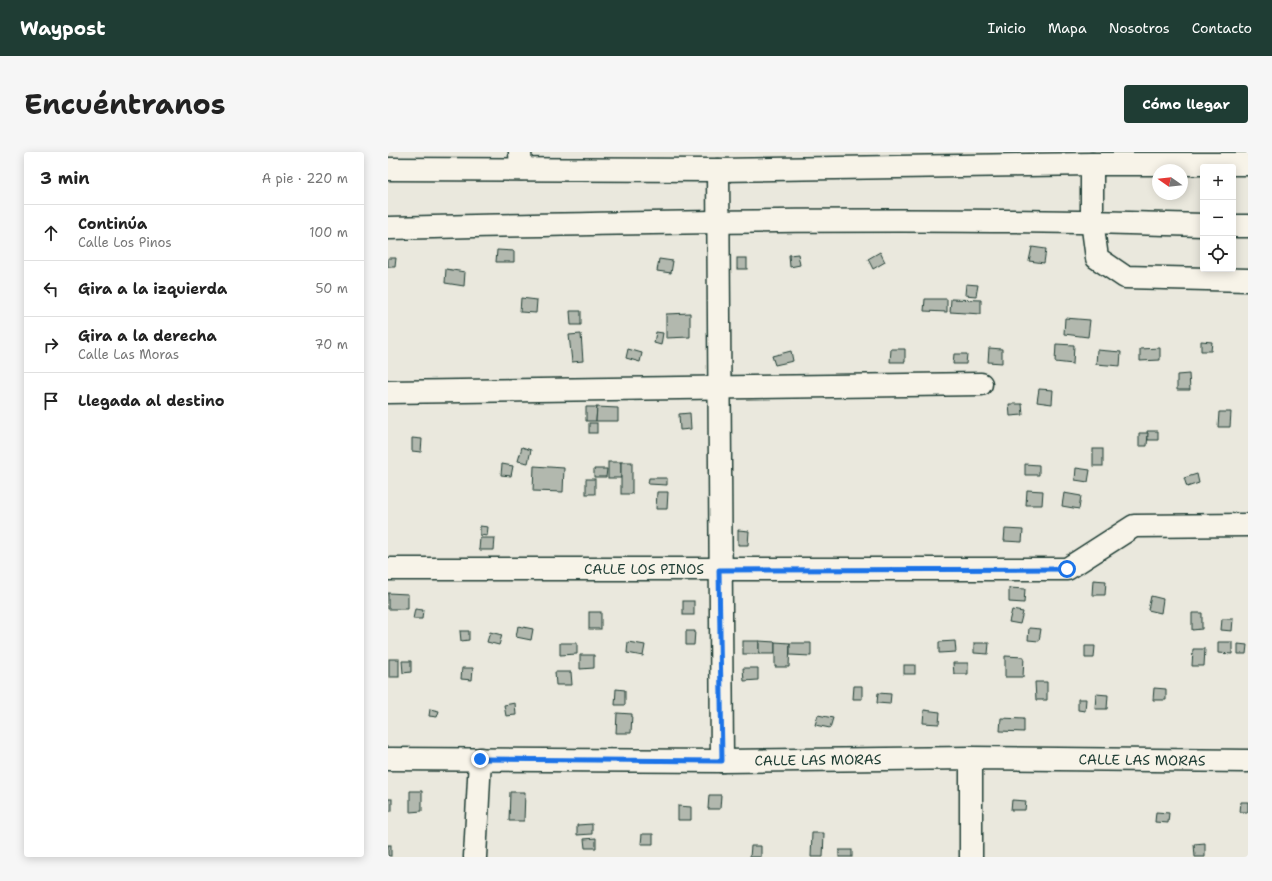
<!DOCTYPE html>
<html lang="es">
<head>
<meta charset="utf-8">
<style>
	:root { --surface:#fff; --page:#f6f6f6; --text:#222; --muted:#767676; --line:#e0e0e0; --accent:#1f3d34 }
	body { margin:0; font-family:"Shantell Sans",sans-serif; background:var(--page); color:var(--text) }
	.controls { position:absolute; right:12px; top:12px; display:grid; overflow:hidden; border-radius:4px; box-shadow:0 2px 10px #0003 }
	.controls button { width:36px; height:36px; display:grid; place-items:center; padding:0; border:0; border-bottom:1px solid var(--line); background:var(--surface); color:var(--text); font:20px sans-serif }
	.compass { position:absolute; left:764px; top:12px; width:36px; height:36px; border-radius:50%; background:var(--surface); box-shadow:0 2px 10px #0003; rotate:284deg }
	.stop { position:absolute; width:12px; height:12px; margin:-9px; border:3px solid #1a73e8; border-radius:50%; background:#fff }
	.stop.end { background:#1a73e8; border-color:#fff; box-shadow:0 1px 4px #0008 }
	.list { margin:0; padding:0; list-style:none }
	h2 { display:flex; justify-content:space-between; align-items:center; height:52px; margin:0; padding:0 16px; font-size:17px }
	h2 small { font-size:13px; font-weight:400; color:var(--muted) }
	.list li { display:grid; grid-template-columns:26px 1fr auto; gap:12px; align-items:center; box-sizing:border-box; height:56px; padding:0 16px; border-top:1px solid var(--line) }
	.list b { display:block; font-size:15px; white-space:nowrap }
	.list p { margin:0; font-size:13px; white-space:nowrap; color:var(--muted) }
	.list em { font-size:13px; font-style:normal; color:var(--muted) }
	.icon { flex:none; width:22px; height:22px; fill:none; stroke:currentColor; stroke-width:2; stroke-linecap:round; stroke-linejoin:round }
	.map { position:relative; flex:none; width:860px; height:705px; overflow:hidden; border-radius:4px }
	header { display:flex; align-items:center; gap:24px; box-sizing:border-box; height:56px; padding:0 20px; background:var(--accent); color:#fff }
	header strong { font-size:19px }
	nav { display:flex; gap:22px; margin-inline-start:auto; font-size:14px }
	.intro { display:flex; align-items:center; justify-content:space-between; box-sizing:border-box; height:96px; padding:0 24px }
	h1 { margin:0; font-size:28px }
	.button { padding:10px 18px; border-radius:4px; background:var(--accent); color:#fff; font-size:14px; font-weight:700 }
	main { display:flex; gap:24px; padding:0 24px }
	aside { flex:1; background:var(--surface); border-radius:4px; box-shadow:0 2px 10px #0003 }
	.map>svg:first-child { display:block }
</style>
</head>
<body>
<header>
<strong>Waypost</strong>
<nav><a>Inicio</a><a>Mapa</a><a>Nosotros</a><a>Contacto</a></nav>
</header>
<div class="intro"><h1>Encuéntranos</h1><a class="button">Cómo llegar</a></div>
<main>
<aside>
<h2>3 min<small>A pie · 220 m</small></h2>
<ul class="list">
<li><svg class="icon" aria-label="ahead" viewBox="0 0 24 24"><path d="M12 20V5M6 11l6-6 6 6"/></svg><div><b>Continúa</b><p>Calle Los Pinos</p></div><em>100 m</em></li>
<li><svg class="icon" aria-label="left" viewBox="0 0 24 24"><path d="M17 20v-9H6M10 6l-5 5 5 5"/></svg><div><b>Gira a la izquierda</b></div><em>50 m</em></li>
<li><svg class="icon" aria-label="right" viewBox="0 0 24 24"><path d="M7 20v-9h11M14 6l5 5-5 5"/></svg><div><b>Gira a la derecha</b><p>Calle Las Moras</p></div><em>70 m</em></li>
<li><svg class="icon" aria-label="arrive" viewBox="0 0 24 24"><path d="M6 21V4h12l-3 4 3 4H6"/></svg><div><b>Llegada al destino</b></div></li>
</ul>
</aside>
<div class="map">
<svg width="860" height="705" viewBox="0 0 860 705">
	<rect width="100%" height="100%" fill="#eae8dd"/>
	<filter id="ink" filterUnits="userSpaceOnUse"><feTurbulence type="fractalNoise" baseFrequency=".025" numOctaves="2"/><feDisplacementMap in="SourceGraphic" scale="8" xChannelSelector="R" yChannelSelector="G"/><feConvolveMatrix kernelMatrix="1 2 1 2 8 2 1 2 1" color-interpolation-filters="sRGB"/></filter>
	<g filter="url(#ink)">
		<g fill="#b2b8ae" stroke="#1f3d34">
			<polygon points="644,95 658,97 656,111 641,109"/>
			<polygon points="109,98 126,99 126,110 108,110"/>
			<polygon points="492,100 497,110 485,117 480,107"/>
			<polygon points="410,102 412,113 402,115 401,103"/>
			<polygon points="0,106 8,106 7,115 0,115"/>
			<rect x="349" y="106" width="10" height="11"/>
			<polygon points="271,107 285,109 283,121 269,119"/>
			<polygon points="58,117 77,120 76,134 57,131"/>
			<polygon points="578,132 590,133 588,144 577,143"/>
			<polygon points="133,146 149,148 148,161 132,160"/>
			<polygon points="537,147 559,147 559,160 536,159"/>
			<polygon points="563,147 593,148 593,162 562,160"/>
			<polygon points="182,159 193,159 193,173 183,173"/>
			<polygon points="302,161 302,185 278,186 278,162"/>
			<polygon points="677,166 702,168 700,185 676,182"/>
			<polygon points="268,180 275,181 273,193 266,191"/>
			<polygon points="193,182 195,209 184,210 181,183"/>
			<polygon points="813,189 824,190 823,199 813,199"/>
			<polygon points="668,192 686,193 685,212 667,210"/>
			<polygon points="601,196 614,197 614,211 600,210"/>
			<polygon points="772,196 772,208 752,209 752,197"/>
			<polygon points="240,197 254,201 252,210 238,206"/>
			<polygon points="503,197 517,197 517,210 502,210"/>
			<polygon points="709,198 733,200 732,214 708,212"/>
			<polygon points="403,199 405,209 387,213 384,204"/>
			<polygon points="566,202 579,202 578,212 565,212"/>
			<polygon points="801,222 802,238 789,238 789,223"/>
			<polygon points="651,237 665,238 664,252 649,250"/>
			<polygon points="621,252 634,252 635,263 622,264"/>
			<polygon points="198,255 209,255 208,269 198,269"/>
			<polygon points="209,255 230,256 230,269 208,269"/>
			<polygon points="831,260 843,260 842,275 830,275"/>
			<polygon points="302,261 303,277 292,278 291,262"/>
			<rect x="201" y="271" width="8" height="10"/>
			<polygon points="759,279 770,279 770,288 760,288"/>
			<polygon points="751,281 760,281 759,294 751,294"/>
			<polygon points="24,286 34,287 33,300 24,299"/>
			<polygon points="134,295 143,298 140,311 130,309"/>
			<rect x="705" y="297" width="10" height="17"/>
			<rect x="220" y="310" width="13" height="16"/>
			<rect x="233" y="310" width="11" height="32"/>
			<polygon points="114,312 125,314 123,324 113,323"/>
			<polygon points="637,312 651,313 651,323 637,323"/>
			<polygon points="146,314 176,316 175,340 145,339"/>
			<polygon points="688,316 702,318 700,330 687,328"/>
			<polygon points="206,317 219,317 218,325 206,325"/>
			<polygon points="809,322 811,331 799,335 796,326"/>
			<polygon points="261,326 279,326 279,333 260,332"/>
			<rect x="198" y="327" width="9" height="15"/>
			<polygon points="639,338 655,339 654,353 638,353"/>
			<polygon points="269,340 280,340 279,357 268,357"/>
			<polygon points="676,341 693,344 691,357 674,354"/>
			<polygon points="92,374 100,375 99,384 92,383"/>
			<polygon points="617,377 635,378 634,390 616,389"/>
			<polygon points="350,378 361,379 360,393 350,393"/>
			<polygon points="92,386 107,386 106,398 91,398"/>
			<polygon points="705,428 718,429 717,443 704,443"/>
			<polygon points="621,436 637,437 636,451 621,450"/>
			<polygon points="0,441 20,442 20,457 0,457"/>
			<polygon points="763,444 775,447 773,461 760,458"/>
			<rect x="295" y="449" width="11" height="14"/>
			<polygon points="27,457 35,458 34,467 25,467"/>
			<polygon points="624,458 635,460 632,472 621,470"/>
			<rect x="201" y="460" width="12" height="17"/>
			<polygon points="804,461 814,461 814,477 804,478"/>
			<polygon points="834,467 845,467 844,479 833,478"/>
			<polygon points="130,474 145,477 143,488 128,485"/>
			<polygon points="641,476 653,477 651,489 640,488"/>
			<polygon points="72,479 81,479 81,488 73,489"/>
			<polygon points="298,479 307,479 306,493 298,493"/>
			<polygon points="102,480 114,483 111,493 99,490"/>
			<rect x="355" y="489" width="16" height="13"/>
			<polygon points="371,489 387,490 387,502 371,502"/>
			<polygon points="567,489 568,500 551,501 551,490"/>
			<polygon points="240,490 257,493 255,504 239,501"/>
			<polygon points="387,490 402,491 401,515 387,515"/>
			<polygon points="830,490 844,490 844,502 830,501"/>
			<polygon points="172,491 189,491 189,502 172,503"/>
			<polygon points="402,491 423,491 423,504 402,503"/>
			<polygon points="586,491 601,491 600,502 586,501"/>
			<polygon points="850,492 859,493 858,502 850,502"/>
			<polygon points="697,494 707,494 706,506 697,506"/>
			<polygon points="805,497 817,497 816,514 804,514"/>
			<polygon points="192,503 206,503 206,516 192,517"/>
			<polygon points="617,504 636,505 635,525 617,525"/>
			<rect x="1" y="507" width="10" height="18"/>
			<polygon points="14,509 23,509 23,520 15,521"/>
			<polygon points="565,511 580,511 580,522 566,522"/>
			<rect x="516" y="513" width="11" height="9"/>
			<polygon points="74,516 85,516 84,528 73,527"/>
			<polygon points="355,516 370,516 370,528 356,529"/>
			<polygon points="167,520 183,520 184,533 168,533"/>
			<polygon points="647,530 659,530 659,548 648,548"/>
			<polygon points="466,534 474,534 474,547 465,547"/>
			<polygon points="766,536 778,537 778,548 765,548"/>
			<polygon points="228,537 237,538 237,553 227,553"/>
			<polygon points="490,541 503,542 502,552 489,551"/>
			<polygon points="708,542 720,543 719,557 707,557"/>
			<polygon points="690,547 698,547 697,559 690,558"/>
			<polygon points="127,551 128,563 118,564 116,553"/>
			<polygon points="42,557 51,559 49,565 41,564"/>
			<polygon points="536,558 552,560 551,572 535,571"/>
			<polygon points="229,561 244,562 243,581 228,581"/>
			<polygon points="430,563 445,566 442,576 427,573"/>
			<polygon points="613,566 636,567 636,580 612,579"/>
			<polygon points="22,639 34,639 34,659 22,660"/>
			<polygon points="122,640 137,640 136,669 121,669"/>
			<polygon points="321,643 333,643 332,657 320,657"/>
			<rect x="0" y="647" width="4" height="12"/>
			<polygon points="624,648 638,649 637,658 623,658"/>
			<polygon points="853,650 860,650 860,660 852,660"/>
			<polygon points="290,654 303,655 303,668 290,668"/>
			<polygon points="768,660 781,661 780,671 767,670"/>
			<polygon points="204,672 204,682 189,683 189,673"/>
			<polygon points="424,681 436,681 435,705 423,705"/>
			<polygon points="254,682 265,682 265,692 253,692"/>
			<polygon points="208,686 208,696 197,696 196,687"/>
			<polygon points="817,691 817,705 807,705 806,692"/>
			<rect x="0" y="693" width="3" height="11"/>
			<polygon points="363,694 373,694 373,705 362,705"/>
			<rect x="451" y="698" width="13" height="7"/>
		</g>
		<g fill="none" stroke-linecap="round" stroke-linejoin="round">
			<defs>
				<g id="minor">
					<polyline points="132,0 133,17"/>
					<polyline points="704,12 704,69 709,106 737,125 860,128"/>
					<polyline points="330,18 334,609"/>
					<polyline points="845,74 860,74"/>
					<path d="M 0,76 C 272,70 543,64 815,73"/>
					<polyline points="0,240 593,232"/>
					<path id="s1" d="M 0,417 L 679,417 L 746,374 L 860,373"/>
					<polyline points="583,606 583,705"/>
					<path id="s2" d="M 0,607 L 334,609 L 583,606 L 860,609"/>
					<polyline points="87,705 92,607"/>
				</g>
				<polyline id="major" points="0,17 330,18 704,12 860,12"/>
			</defs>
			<use href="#minor" stroke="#1f3d34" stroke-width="25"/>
			<use href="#major" stroke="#1f3d34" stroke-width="25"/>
			<use href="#minor" stroke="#f7f3e8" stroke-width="22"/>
			<use href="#major" stroke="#f7f3e8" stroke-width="22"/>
		</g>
	</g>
	<g fill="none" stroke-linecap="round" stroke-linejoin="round" filter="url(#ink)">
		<polyline stroke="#1a73e8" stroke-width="5" points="92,607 334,609 331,418 679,417"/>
	</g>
	<g text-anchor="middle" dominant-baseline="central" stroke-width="3.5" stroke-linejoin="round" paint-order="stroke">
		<g font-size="14" fill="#1f3d34" stroke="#f7f3e8">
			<text stroke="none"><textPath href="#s1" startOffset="256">CALLE LOS PINOS</textPath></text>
			<text stroke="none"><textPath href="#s2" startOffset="430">CALLE LAS MORAS</textPath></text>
			<text stroke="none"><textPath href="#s2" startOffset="754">CALLE LAS MORAS</textPath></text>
		</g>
	</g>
</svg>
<div class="controls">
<button>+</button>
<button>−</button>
<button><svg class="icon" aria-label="locate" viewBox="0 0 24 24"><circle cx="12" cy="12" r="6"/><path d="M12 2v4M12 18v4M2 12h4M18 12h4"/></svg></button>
</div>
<svg class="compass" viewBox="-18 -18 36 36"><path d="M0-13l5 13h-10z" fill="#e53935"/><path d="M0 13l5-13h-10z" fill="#767676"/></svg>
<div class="stop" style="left:679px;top:417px"></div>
<div class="stop end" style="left:92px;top:607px"></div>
</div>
</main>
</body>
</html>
